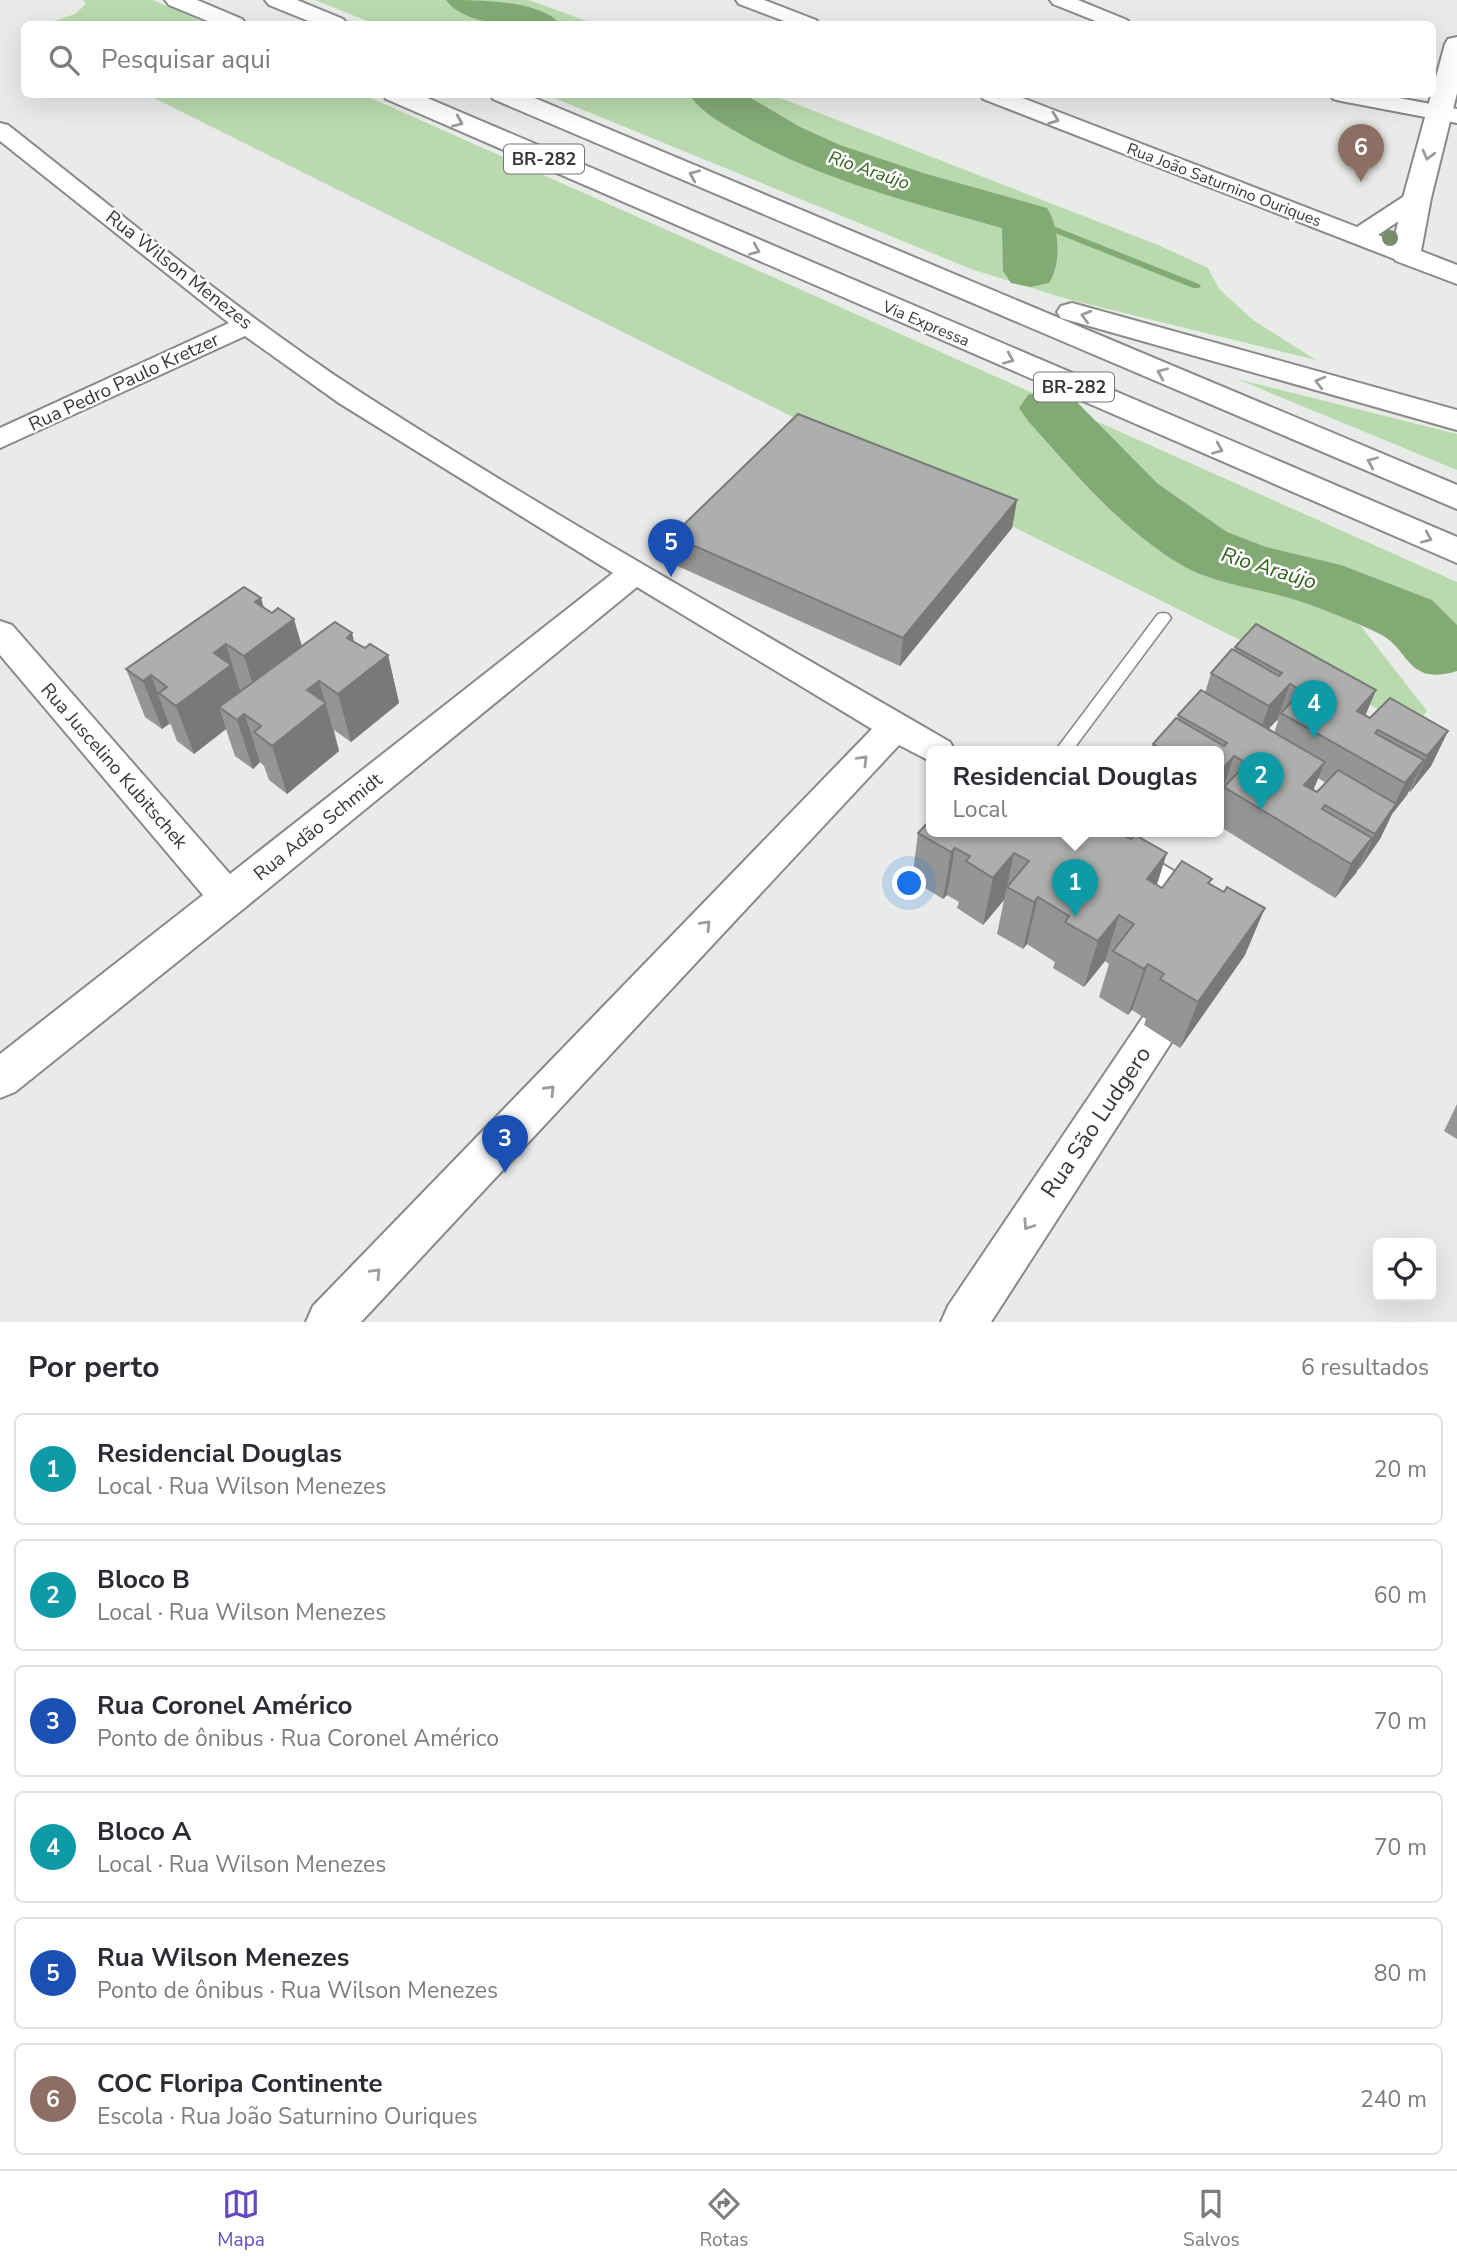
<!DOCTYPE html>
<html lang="pt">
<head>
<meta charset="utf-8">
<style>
	:root { --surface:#fff; --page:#f2f2f3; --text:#2b2b33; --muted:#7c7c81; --line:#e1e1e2; --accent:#634ac3 }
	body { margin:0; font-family:"Nunito Sans",sans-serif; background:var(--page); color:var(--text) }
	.controls { position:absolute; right:21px; bottom:21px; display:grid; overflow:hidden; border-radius:10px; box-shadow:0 7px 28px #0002 }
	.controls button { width:63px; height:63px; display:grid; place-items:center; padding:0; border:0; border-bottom:2px solid var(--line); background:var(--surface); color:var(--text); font:35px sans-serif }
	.you { position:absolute; left:910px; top:884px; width:24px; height:24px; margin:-18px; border:5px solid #fff; border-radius:50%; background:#1a73e8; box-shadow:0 0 0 10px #1a73e833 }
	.badge { display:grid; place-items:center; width:46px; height:46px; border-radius:50%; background:var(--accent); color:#fff; font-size:23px; font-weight:700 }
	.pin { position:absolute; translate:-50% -58px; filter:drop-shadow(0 2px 4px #0008) }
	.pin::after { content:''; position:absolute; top:37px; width:24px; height:21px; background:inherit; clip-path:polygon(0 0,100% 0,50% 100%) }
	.popup { position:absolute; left:926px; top:746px; width:298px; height:91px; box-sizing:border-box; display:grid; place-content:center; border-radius:10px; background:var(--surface); filter:drop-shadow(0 2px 5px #0005); font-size:23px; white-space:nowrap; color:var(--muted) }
	.popup b { font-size:26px; color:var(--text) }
	.popup::after { content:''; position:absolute; left:50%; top:100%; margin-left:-14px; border:14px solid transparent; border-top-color:var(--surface) }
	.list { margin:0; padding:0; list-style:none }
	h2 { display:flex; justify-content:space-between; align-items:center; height:91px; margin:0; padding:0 28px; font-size:30px }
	h2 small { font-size:23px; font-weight:400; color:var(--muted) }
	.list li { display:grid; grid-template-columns:46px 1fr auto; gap:21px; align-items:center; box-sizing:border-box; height:112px; margin:0 14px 14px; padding:0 14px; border:2px solid var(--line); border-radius:10px }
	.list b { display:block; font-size:26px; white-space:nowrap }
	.list p { margin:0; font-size:23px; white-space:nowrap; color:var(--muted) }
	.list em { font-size:23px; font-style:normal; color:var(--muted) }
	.icon { flex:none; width:38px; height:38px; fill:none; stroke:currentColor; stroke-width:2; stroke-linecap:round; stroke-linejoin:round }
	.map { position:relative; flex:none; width:1457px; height:1322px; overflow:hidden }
	.search { position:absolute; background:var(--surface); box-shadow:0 7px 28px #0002; left:21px; right:21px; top:21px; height:77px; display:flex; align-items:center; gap:18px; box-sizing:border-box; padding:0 24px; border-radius:10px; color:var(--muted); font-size:26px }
	.sheet { height:847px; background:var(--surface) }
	nav { display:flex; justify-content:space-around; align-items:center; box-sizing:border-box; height:98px; border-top:2px solid var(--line); background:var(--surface); font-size:19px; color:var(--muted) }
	nav a { display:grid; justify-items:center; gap:4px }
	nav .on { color:var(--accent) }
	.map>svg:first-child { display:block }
</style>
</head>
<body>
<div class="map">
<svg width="1457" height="1322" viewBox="0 0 1457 1322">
	<rect width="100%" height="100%" fill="#e9ebe8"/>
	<g fill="#b9daae">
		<polygon points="83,0 153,0 208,24 46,24 75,14 86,4"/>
		<polygon points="315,0 529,0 595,24 375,24"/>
		<polygon points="148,95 364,95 1457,582 1457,638 1356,620 1427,711 1414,727"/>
		<polygon points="547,95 773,95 1158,245 1208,268 1219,289 1253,320 1316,360 1067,299 971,269"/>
		<polygon points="1237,379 1457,434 1457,470"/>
	</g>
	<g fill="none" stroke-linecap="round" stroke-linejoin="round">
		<polygon fill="#83aa75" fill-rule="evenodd" points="1028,216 1199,284 1201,286 1199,288 1193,288 1025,221 1025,217"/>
		<g fill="#83aa75" fill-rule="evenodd">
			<path d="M 446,0 C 479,0 540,0 560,24 C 529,27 466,28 446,0 Z"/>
			<path d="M 689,94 L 744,94 L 800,127 L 840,145 L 923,173 L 1047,208 C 1059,226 1062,264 1049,283 L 1030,287 L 1011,283 L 1003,271 L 1002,228 C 914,203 824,181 744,136 C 725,125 701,113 689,94 Z"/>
			<path d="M 1049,389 L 1070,395 L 1158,484 L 1227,532 L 1266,547 L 1341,565 L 1432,600 L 1457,625 L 1457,671 C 1405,687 1410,647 1378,633 C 1353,621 1326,610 1299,601 C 1260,588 1214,585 1178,563 C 1118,526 1074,472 1028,421 L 1019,408 L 1028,395 Z"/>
		</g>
		<defs>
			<polygon id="lane" points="1163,613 1168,614 1171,618 1168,622 1072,751 1055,751 1158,614"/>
			<g id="street">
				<polygon points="736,0 764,0 816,20 819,24 792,24 739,4"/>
				<polygon points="1050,0 1078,0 1127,20 1130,24 1103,24 1053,4"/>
				<polygon points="980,94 1012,94 1357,227 1409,193 1417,191 1425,193 1429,198 1425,203 1378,235 1415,250 1419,255 1415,260 1406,263 1397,260 983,99"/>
				<polygon points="1330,94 1378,94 1457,109 1457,123 1341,101 1333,99"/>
				<path d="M 0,123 L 8,125 C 124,216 237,312 360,392 C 552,516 753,627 950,742 L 955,751 L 932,751 L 932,762 L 899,745 L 361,1322 L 306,1322 L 313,1306 L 872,729 L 637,587 L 242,910 L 15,1092 L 0,1098 L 0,1054 L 203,895 L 0,655 L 0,621 L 12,625 L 230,874 L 613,573 L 339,403 L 245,336 L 0,448 L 0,428 L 229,323 L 0,141 Z"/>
				<polygon points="1057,831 1106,831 1216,896 1221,907 1216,918 1202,923 1188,918 1062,841"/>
				<polygon points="1180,978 1194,983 1200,995 1194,1007 991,1322 941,1322 948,1306 1166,983"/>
			</g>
			<polygon id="secondary" points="1457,37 1457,93 1431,198 1421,251 1457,265 1457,284 1396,261 1391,255 1403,198 1445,44 1448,39"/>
			<g id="highway">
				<polygon points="165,0 197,0 242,19 246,24 215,24 169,5"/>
				<polygon points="265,0 297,0 343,19 347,24 316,24 269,5"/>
				<polygon points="383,94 418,94 1457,537 1457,563 386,99"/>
				<polygon points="490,94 525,94 1457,485 1457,509 493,99"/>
				<polygon points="1072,303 1457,410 1457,430 1061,318 1057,312 1061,306"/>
			</g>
		</defs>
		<use href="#lane" stroke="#888a87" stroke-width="3"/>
		<use href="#street" stroke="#888a87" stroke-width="4"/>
		<use href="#secondary" stroke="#888a87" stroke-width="4"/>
		<use href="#highway" stroke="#888a87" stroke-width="4"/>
		<use href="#lane" fill="#fff" fill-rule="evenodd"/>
		<use href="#street" fill="#fff" fill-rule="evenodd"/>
		<use href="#secondary" fill="#fff" fill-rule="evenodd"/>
		<use href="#highway" fill="#fff" fill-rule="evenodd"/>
	</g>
	<circle fill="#768c6b" cx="1390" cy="238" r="8"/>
	<g fill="#959694" fill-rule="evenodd">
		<polygon points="1017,500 1012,528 900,666 673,564 672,536"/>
		<polygon points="264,607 302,647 355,642 365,648 388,655 399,703 351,742 334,730 339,751 287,794 269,780 264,766 260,762 253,769 235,756 226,729 194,754 177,741 171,725 169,724 162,729 145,717 126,669"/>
		<path d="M 1235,647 L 1376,690 L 1365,715 L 1370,718 L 1448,731 L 1431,766 L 1410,792 L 1409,791 L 1407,795 L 1392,814 L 1380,839 L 1359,869 L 1358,869 L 1356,873 L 1335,898 L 1219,826 L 1219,804 L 1223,792 L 1222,791 L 1219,795 L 1219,751 L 1151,751 L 1153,744 L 1177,719 L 1178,715 L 1205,693 L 1211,673 L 1234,650 ZM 1277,720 L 1278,721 L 1274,733 L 1268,729 ZM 1318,778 L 1326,783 L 1317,792 L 1313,790 Z"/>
		<polygon points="932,818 1157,885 1162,888 1210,884 1245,955 1180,1048 1144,1025 1146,1019 1132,1010 1128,1015 1099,997 1109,964 1105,961 1084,987 1053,968 1055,962 1027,944 1023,949 997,934 1004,900 983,925 957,908 959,902 947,895 943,899 912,880 918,833"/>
		<polygon points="1457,1104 1457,1139 1444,1131"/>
	</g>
	<g fill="#797a78">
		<polygon points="1017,500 1012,528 900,666 903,638"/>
		<polygon points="261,598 272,635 294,619 308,667 259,704 244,656 255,602"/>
		<polygon points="352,633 362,675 388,655 399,703 351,742 338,694 347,638"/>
		<polygon points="226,644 247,713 245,715 260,762 253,769 237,720 219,707 226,729 194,754 176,706 214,653"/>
		<polygon points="151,675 169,724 162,729 143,681"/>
		<polygon points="319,681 339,751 287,794 272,746 307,690"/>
		<polygon points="1290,684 1277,720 1256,742 1269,706"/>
		<polygon points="1376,690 1361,726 1357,711"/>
		<polygon points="1448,731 1431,766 1410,792 1427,756"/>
		<polygon points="1234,756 1222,791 1219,795 1219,773"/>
		<polygon points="1424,760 1407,795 1392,814 1380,839 1359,869 1375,834 1391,811 1405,783"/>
		<polygon points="1325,762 1310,798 1304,785"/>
		<polygon points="1372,838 1356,873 1335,898 1351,864"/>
		<polygon points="955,848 947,895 943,899 951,852"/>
		<polygon points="1014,853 1004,900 983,925 993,878"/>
		<polygon points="1167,853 1152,900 1147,879"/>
		<polygon points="1038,897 1027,944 1023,949 1034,902"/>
		<polygon points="1265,908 1245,955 1180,1048 1198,1002"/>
		<polygon points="1119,915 1105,961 1084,987 1098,941"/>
		<polygon points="1148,964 1132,1010 1128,1015 1144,969"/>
	</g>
	<g fill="#adafac" stroke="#797a78" stroke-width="2">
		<polygon points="798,414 1017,500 903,638 672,536"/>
		<polygon points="244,587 261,598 255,602 272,613 278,608 294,619 244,656 226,644 214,653 231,665 176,706 159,693 167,687 151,675 143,681 126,669"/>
		<polygon points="335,622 352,633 347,638 365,648 370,644 388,655 338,694 319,681 307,690 326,703 272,746 254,732 261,726 244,714 237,720 219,707"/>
		<polygon points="1256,624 1376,690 1357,711 1370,718 1390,698 1448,731 1427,756 1378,730 1375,733 1424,760 1405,783 1281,713 1302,691 1290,684 1269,706 1211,673 1232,649 1279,676 1282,673 1235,647"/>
		<polygon points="1201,690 1325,762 1304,785 1317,792 1338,770 1396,804 1375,834 1325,805 1322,809 1372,838 1351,864 1224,787 1247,763 1234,756 1219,773 1219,751 1165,751 1153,744 1176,718 1224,746 1227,743 1178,715"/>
		<polygon points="932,818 932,831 1116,831 1131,839 1135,835 1167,853 1147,879 1162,888 1182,861 1212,879 1208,883 1224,892 1227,887 1265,908 1198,1002 1160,979 1164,974 1148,964 1144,969 1113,951 1134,924 1119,915 1098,941 1065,922 1069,916 1038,897 1034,902 1007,887 1029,861 1014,853 993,878 966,861 970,856 955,848 951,852 918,833"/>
	</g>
	<defs><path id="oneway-chevron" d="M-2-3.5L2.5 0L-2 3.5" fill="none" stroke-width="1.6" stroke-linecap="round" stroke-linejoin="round" transform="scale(1.75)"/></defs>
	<g stroke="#9b9c9b">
		<use href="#oneway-chevron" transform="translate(1054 119) rotate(21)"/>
		<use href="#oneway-chevron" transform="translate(458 122) rotate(23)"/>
		<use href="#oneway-chevron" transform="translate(1428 155) rotate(105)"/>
		<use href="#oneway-chevron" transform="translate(694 175) rotate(-157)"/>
		<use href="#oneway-chevron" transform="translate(755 250) rotate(23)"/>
		<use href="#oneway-chevron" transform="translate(1086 316) rotate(-164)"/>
		<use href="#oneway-chevron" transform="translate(1009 359) rotate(23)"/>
		<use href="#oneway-chevron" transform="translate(1162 373) rotate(-157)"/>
		<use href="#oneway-chevron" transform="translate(1320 382) rotate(-165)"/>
		<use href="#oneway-chevron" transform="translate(1218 449) rotate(23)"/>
		<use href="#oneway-chevron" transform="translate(1372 462) rotate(-157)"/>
		<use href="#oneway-chevron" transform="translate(1427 538) rotate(23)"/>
		<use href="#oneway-chevron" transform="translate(863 760) rotate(-46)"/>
		<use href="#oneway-chevron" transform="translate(706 925) rotate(-46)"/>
		<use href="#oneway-chevron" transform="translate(550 1090) rotate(-46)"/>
		<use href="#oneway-chevron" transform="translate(1028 1225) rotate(124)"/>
		<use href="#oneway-chevron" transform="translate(376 1273) rotate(-46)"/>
	</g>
	<g text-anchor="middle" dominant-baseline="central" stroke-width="5" stroke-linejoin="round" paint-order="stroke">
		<g font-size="16" fill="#373837" stroke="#fff">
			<text transform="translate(1224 185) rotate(21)">Rua João Saturnino Ouriques</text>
			<text transform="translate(926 324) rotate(23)">Via Expressa</text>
		</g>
		<g fill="#fff" stroke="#737473" stroke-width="2">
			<rect x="504" y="144.5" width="80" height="29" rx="5"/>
			<rect x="1034" y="372.5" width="80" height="29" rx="5"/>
		</g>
		<g font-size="18" font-weight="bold" fill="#373837">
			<text x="544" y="159">BR-282</text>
			<text x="1074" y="387">BR-282</text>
		</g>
		<g font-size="18" font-style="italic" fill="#306119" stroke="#fff">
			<text transform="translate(869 170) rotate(19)">Rio Araújo</text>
		</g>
		<g font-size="19" fill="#373837" stroke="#fff">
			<text transform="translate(179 270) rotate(38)">Rua Wilson Menezes</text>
			<text transform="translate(124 382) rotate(-25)">Rua Pedro Paulo Kretzer</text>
			<text transform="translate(114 766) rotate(49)">Rua Juscelino Kubitschek</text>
			<text transform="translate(318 827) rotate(-39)">Rua Adão Schmidt</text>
		</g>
		<g font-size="21" font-style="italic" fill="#306119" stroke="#fff">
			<text transform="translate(1269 568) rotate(17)">Rio Araújo</text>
		</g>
		<g font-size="23" fill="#373837" stroke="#fff">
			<text transform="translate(1096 1122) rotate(-56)">Rua São Ludgero</text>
		</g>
	</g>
</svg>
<div class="controls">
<button><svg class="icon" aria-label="locate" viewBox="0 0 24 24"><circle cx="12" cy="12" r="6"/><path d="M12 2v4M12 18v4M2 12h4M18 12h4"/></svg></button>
</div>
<div class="you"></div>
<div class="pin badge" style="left:1075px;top:917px;background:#0f9aa8">1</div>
<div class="popup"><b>Residencial Douglas</b>Local</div>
<div class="pin badge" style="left:1261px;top:810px;background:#0f9aa8">2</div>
<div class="pin badge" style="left:505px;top:1173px;background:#1a4fb4">3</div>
<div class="pin badge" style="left:1314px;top:738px;background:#0f9aa8">4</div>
<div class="pin badge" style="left:671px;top:577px;background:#1a4fb4">5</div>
<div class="pin badge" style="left:1361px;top:182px;background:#8d6e63">6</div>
<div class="search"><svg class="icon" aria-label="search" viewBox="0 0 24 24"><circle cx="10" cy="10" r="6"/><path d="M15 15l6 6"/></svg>Pesquisar aqui</div>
</div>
<section class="sheet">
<h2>Por perto<small>6 resultados</small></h2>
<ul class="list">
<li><span class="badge" style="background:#0f9aa8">1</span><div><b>Residencial Douglas</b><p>Local · Rua Wilson Menezes</p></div><em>20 m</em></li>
<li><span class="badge" style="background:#0f9aa8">2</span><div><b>Bloco B</b><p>Local · Rua Wilson Menezes</p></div><em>60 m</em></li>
<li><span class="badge" style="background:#1a4fb4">3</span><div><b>Rua Coronel Américo</b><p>Ponto de ônibus · Rua Coronel Américo</p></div><em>70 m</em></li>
<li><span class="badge" style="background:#0f9aa8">4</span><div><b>Bloco A</b><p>Local · Rua Wilson Menezes</p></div><em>70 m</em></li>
<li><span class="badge" style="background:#1a4fb4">5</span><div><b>Rua Wilson Menezes</b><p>Ponto de ônibus · Rua Wilson Menezes</p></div><em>80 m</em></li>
<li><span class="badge" style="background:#8d6e63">6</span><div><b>COC Floripa Continente</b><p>Escola · Rua João Saturnino Ouriques</p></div><em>240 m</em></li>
</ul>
</section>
<nav>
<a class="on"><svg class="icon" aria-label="map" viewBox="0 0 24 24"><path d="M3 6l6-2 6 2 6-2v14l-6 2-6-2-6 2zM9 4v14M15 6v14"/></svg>Mapa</a>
<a><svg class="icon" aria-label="directions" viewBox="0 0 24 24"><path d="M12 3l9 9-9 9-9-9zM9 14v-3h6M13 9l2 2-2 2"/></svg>Rotas</a>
<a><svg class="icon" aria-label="saved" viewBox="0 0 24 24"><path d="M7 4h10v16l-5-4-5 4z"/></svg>Salvos</a>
</nav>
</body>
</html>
